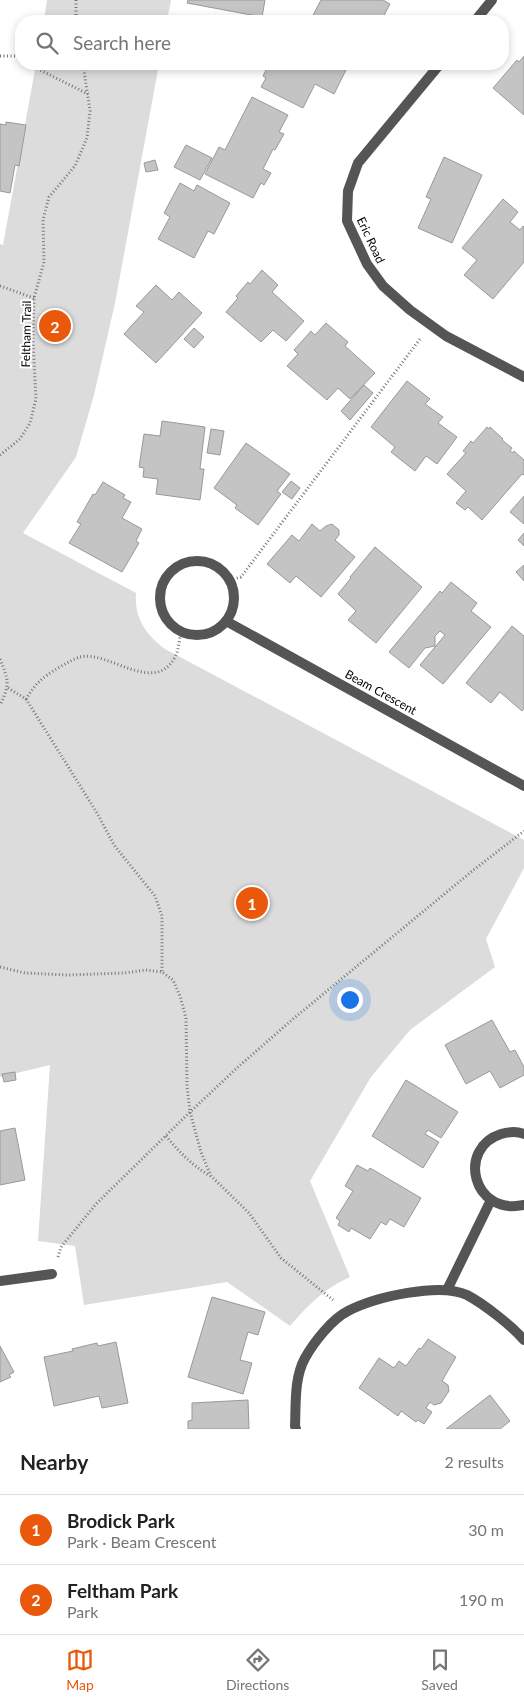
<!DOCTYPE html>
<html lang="en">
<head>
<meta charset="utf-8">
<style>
	:root { --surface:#fff; --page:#f6f6f6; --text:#202124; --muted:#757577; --line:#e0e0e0; --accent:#ea580c }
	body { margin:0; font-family:Lato,sans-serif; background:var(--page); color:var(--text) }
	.you { position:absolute; left:349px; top:999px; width:18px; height:18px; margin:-12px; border:4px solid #fff; border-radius:50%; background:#1a73e8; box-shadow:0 0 0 8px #1a73e833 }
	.badge { display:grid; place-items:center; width:32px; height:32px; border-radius:50%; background:var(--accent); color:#fff; font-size:16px; font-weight:700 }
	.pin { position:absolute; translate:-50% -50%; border:2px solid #fff; box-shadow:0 1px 5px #0006 }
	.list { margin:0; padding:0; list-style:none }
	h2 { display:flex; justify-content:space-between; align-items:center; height:65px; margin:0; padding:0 20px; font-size:21px }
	h2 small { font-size:16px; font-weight:400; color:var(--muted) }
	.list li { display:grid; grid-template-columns:32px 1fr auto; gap:15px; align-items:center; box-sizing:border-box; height:70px; padding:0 20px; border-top:1px solid var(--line) }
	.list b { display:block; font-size:19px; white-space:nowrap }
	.list p { margin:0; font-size:16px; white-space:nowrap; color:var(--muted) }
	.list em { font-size:16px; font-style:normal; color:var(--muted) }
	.icon { flex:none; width:28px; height:28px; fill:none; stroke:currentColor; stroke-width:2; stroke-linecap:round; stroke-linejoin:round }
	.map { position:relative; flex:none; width:524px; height:1429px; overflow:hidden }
	.search { position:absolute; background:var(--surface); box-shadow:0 2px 8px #0003; left:15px; right:15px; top:15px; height:55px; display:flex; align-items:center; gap:12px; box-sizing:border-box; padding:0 18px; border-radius:20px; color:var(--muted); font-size:19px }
	.sheet { height:205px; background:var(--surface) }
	nav { display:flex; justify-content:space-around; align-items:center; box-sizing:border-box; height:70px; border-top:1px solid var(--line); background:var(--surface); font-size:14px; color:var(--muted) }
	nav a { display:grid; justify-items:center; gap:2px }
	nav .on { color:var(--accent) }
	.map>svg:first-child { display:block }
</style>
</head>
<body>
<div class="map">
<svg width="524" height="1429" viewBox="0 0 524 1429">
	<rect width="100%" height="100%" fill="#fff"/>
	<g fill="#dcdcdc">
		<polygon points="47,0 171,0 167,21 44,21"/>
		<path d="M 36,64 L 159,64 L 115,303 L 94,395 L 76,457 L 23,533 L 136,593 C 134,618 146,635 165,649 L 524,840 L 524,868 L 486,939 L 495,967 L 410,1030 L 371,1077 L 310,1181 L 350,1277 C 325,1288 308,1305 290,1326 L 227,1282 L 84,1305 L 75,1246 L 38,1241 L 50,1065 L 0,1077 L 0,244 L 3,245 Z"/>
	</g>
	<g fill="#c4c4c4" stroke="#999">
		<polygon points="188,0 265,0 262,17 187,3"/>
		<polygon points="321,0 383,0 390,4 382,19 385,20 384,21 310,21"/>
		<polygon points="524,56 524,115 493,88 517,60 519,62"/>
		<polygon points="269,64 338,64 347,68 334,94 315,84 303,108 261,87 266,78 263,76"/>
		<polygon points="252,97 288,115 279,132 284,134 275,150 273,149 263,169 271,173 264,185 261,183 253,198 205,174 219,147 225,150"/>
		<polygon points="6,122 26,125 19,166 15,165 10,193 0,191 0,124 6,125"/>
		<polygon points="186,145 212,158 200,180 174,167"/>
		<polygon points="444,157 482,175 452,243 418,228 431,199 426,197"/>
		<polygon points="155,160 158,170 146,172 144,163"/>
		<polygon points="180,183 194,191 197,185 230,203 214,234 208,231 194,258 158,239 170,217 164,213"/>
		<polygon points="503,199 518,212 510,222 520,230 523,226 524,227 524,262 493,299 464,275 477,260 462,248"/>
		<polygon points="262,270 278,285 272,292 304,321 286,341 273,330 261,342 226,312 238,298 236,296 248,282 250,284"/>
		<polygon points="156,285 172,300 179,292 202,313 156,363 124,334 144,312 136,306"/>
		<polygon points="326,323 348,342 345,346 375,373 350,399 338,388 327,400 287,366 298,354 294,350 311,331 315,335"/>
		<polygon points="194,328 204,337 194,348 184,339"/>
		<polygon points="407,381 430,399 425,404 443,417 438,423 457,437 437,464 426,456 415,471 391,452 395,447 371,427"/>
		<polygon points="364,385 373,393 350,420 341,411"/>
		<polygon points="162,421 205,427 200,469 204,469 200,500 156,494 158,479 143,477 144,468 139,467 144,434 160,436"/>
		<polygon points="487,427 489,429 490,427 503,439 502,440 512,448 510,451 513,453 514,451 524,460 524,475 522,474 482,520 468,507 465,510 456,503 466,491 447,474 466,453 463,451 471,441 473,443"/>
		<polygon points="211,429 224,431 220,455 207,453"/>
		<polygon points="246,443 290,474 277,491 281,494 258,525 235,508 237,505 214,488"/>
		<polygon points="291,481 300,488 292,499 282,492"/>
		<polygon points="103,482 125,495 123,498 131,502 122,518 142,529 136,541 139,543 122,572 69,543 81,524 77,522 93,494 95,495"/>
		<polygon points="524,496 524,524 510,512"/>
		<polygon points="312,524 320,531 326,526 332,524 339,530 339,535 335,540 355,557 321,597 296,576 290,583 267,564 292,535 299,541"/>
		<polygon points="524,533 524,546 518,540"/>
		<polygon points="375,547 422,587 376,643 348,620 356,611 338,594 351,578 350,577"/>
		<polygon points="524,565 524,581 516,572"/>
		<polygon points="451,582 477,603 471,611 491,627 443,684 420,665 445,635 440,631 435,636 435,646 425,648 409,668 389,652 440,591 442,593"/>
		<polygon points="512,626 524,636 524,708 522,711 500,692 491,703 466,683"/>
		<polygon points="492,1020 510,1052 515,1050 524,1067 524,1075 500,1088 490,1071 466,1084 445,1045"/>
		<polygon points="15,1072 16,1080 4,1082 2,1074"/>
		<polygon points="406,1080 458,1112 441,1138 428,1130 425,1134 439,1142 423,1168 372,1136"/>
		<polygon points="15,1128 25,1180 0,1185 0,1131"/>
		<polygon points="357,1165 368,1171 370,1168 421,1198 404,1227 390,1219 386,1225 381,1222 370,1239 351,1228 349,1232 338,1225 340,1221 336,1218 353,1191 345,1186"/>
		<polygon points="212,1297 265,1312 258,1335 248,1332 240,1360 252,1363 243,1394 188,1377"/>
		<polygon points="428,1339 456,1357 442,1381 448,1385 449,1391 441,1403 434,1405 430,1402 426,1408 432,1412 424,1424 418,1420 416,1422 401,1411 398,1416 359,1388 379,1358 394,1368 399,1361 406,1366 419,1348 421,1349"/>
		<polygon points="116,1342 128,1403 102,1408 99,1396 54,1406 44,1357 73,1351 72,1349 97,1343 98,1346"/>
		<polygon points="0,1346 14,1372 9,1375 11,1377 0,1382"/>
		<polygon points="490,1395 510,1421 500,1429 446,1429"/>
		<polygon points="248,1400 249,1429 188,1429 188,1421 192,1420 192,1403"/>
	</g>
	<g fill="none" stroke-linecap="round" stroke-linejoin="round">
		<g stroke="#777" stroke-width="3" stroke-dasharray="1 2.5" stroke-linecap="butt">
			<polyline points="76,0 76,21"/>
			<polyline points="0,56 21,56"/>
			<polyline points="28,64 88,94"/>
			<polyline points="0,286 34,298"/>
			<polyline points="0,455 20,439 30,423 36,399 33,341 34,298 44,262 43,220 49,197 75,166 87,138 90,111 83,64"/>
			<polyline points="230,580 241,577 420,339"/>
			<path d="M 0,659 C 9,681 10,684 0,705"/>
			<path d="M 8,688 L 26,699 C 30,693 34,686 40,681 C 45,675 72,659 80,657 C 109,650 154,696 175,657 C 179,650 179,639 181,631"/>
			<polyline points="26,699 97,813 114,845 155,896 162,916 162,972"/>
			<polyline points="0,967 25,973 68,975 124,973 146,970 162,972 173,980 180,996 186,1018 187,1086 190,1112 201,1152 211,1176 249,1213 281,1258 333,1300"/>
			<path d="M 166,1136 C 179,1152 192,1165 210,1176"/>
			<polyline points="58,1257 61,1247 96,1204 190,1112 238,1067 293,1019 471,872 524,831"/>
		</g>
		<g stroke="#555" stroke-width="10">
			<polyline points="475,21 492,0"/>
			<polyline points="440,64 358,163 348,191 347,221 367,264 383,286 410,310 446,336 524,377"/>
			<circle cx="197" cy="598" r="37"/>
			<polyline points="226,621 524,786"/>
			<path d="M 524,1134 C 517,1131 508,1132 501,1134 C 457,1148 472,1216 524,1205"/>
			<polyline points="0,1281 52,1274"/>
			<polyline points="447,1290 491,1200"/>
			<path d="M 296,1429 L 295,1426 C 296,1404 294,1378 305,1358 C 314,1342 332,1319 348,1311 C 375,1297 440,1282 467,1295 C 484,1304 512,1326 524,1340"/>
		</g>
	</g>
	<g text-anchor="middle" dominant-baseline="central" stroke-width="4" stroke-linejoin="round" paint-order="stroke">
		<g font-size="12" fill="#000" stroke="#fff">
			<text transform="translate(371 240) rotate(65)">Eric Road</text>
			<text transform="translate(26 334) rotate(-89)">Feltham Trail</text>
			<text transform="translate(381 692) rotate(29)">Beam Crescent</text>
		</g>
	</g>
</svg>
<div class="you"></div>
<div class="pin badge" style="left:252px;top:903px">1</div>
<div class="pin badge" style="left:55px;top:326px">2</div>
<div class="search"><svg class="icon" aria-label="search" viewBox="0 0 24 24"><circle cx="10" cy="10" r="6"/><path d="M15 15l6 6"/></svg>Search here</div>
</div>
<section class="sheet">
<h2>Nearby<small>2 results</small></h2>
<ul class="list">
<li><span class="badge">1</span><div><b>Brodick Park</b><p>Park · Beam Crescent</p></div><em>30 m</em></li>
<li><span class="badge">2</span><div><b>Feltham Park</b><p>Park</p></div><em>190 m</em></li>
</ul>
</section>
<nav>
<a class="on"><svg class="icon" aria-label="map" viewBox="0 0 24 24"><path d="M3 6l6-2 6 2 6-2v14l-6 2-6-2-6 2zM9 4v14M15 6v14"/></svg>Map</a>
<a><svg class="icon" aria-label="directions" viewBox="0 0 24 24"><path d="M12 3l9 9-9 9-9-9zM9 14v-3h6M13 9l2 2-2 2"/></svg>Directions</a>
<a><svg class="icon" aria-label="saved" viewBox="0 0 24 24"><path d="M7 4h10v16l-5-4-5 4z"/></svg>Saved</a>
</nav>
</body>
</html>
